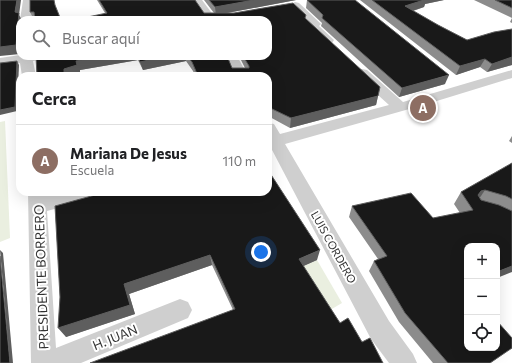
<!DOCTYPE html>
<html lang="es">
<head>
<meta charset="utf-8">
<style>
	:root { --surface:#fff; --page:#f2f2f2; --text:#202124; --muted:#757577; --line:#e0e0e0; --accent:#ed3157 }
	body { margin:0; font-family:Commissioner,sans-serif; background:var(--page); color:var(--text) }
	.controls { position:absolute; right:12px; bottom:12px; display:grid; overflow:hidden; border-radius:8px; box-shadow:0 4px 16px #0002 }
	.controls button { width:36px; height:36px; display:grid; place-items:center; padding:0; border:0; border-bottom:1px solid var(--line); background:var(--surface); color:var(--text); font:20px sans-serif }
	.you { position:absolute; left:261px; top:252px; width:14px; height:14px; margin:-10px; border:3px solid #fff; border-radius:50%; background:#1a73e8; box-shadow:0 0 0 6px #1a73e833 }
	.badge { display:grid; place-items:center; width:26px; height:26px; border-radius:50%; background:var(--accent); color:#fff; font-size:13px; font-weight:700 }
	.pin { position:absolute; translate:-50% -50%; border:2px solid #fff; box-shadow:0 1px 4px #0006 }
	.list { margin:0; padding:0; list-style:none }
	h2 { display:flex; justify-content:space-between; align-items:center; height:52px; margin:0; padding:0 16px; font-size:17px }
	h2 small { font-size:13px; font-weight:400; color:var(--muted) }
	.list li { display:grid; grid-template-columns:26px 1fr auto; gap:12px; align-items:center; box-sizing:border-box; height:72px; padding:0 16px; border-top:1px solid var(--line) }
	.list b { display:block; font-size:15px; white-space:nowrap }
	.list p { margin:0; font-size:13px; white-space:nowrap; color:var(--muted) }
	.list em { font-size:13px; font-style:normal; color:var(--muted) }
	.icon { flex:none; width:22px; height:22px; fill:none; stroke:currentColor; stroke-width:2; stroke-linecap:round; stroke-linejoin:round }
	.map { position:relative; flex:none; width:512px; height:363px; overflow:hidden }
	.search { position:absolute; background:var(--surface); box-shadow:0 4px 16px #0002; left:16px; top:16px; width:256px; height:44px; display:flex; align-items:center; gap:10px; box-sizing:border-box; padding:0 14px; border-radius:12px; color:var(--muted); font-size:15px }
	.panel { position:absolute; background:var(--surface); box-shadow:0 4px 16px #0002; left:16px; top:72px; width:256px; height:124px; border-radius:12px }
	.map>svg:first-child { display:block }
</style>
</head>
<body>
<div class="map">
<svg width="512" height="363" viewBox="0 0 512 363">
	<rect width="100%" height="100%" fill="#fff"/>
	<g fill="#eaefe0">
		<polygon points="5,121 10,238 0,242 0,122"/>
		<polygon points="317,260 342,303 325,313 297,269"/>
	</g>
	<g fill="none" stroke-linecap="round" stroke-linejoin="round">
		<g fill="#cfcfcf" fill-rule="evenodd">
			<polygon points="23,0 33,0 32,20 20,20"/>
			<polygon points="192,0 202,0 217,20 205,20"/>
			<polygon points="295,2 299,3 319,22 321,24 319,26 334,40 332,43 324,43 307,27 305,25 307,23 290,5"/>
			<polygon points="20,55 45,56 44,59 33,61 36,76 22,76 20,63 0,66 0,58"/>
			<polygon points="225,56 237,56 248,76 234,76"/>
			<polygon points="362,69 367,70 403,102 512,70 512,78 427,104 285,144 389,321 413,354 417,363 389,363 371,339 271,148 268,149 268,123 274,124 280,134 389,105 357,76 355,73 357,70"/>
			<polygon points="28,192 46,192 46,196 64,192 101,192 99,197 47,211 56,348 180,299 188,302 192,310 188,318 81,363 31,363"/>
		</g>
	</g>
	<g fill="#8c8c8c">
		<polygon points="54,0 35,20 34,20 30,12"/>
		<polygon points="97,0 195,0 204,13 214,13 204,0 296,0 227,13 305,18 378,96 376,105 290,128 268,116 268,76 195,76 193,71 186,61 143,70 138,60 80,70 80,74 73,76 37,76 36,56 227,56 232,68 245,68 239,56 268,56 268,20 105,13"/>
		<polygon points="307,0 445,84 399,97 321,26 322,23 306,8"/>
		<polygon points="360,0 444,0 425,4 424,7 413,11 438,25 467,40 512,29 512,65 487,72 480,67 456,75"/>
		<polygon points="474,0 512,0 512,23 510,22 512,18"/>
		<polygon points="512,136 512,143 509,141"/>
		<polygon points="512,163 512,272 467,246 467,348 512,348 490,363 433,363 399,322 369,271 374,261 378,259 349,217 352,206 433,218 460,213 454,204 461,192"/>
		<polygon points="55,206 317,260 303,266 340,323 362,342 383,363 233,310 212,265 129,294 135,314 66,337 60,297"/>
	</g>
	<g fill="#5e5e5e">
		<polygon points="17,0 21,0 19,15 22,20 20,20 20,54 0,56 0,47 15,12"/>
		<polygon points="254,0 296,0 216,15 215,7"/>
		<polygon points="423,0 444,0 425,4 424,7 403,14 405,6"/>
		<polygon points="110,56 137,56 138,60 80,70 80,74 73,76 64,76 64,69 76,61"/>
		<polygon points="167,56 185,56 186,61 143,70 140,62"/>
		<polygon points="512,57 512,65 487,72 492,64"/>
		<polygon points="485,59 480,67 456,75 460,66"/>
		<polygon points="17,61 19,65 17,111 0,115 0,110"/>
		<polygon points="449,75 445,84 399,97 402,88"/>
		<polygon points="378,96 376,105 290,128 291,118"/>
		<polygon points="485,190 477,202 471,206 481,191"/>
		<polygon points="0,250 3,253 13,363 10,363"/>
		<polygon points="320,250 317,260 297,269 299,259"/>
		<polygon points="210,255 212,265 129,294 135,314 66,337 58,328 124,284"/>
		<polygon points="512,266 512,272 497,278 497,272"/>
	</g>
	<g fill="#191919" stroke="#5e5e5e">
		<polygon points="0,0 17,0 15,12 19,13 16,45 0,47"/>
		<polygon points="30,0 54,0 55,5 61,20 35,20 34,12 30,12"/>
		<polygon points="99,0 195,0 204,13 234,13 293,3 306,15 305,18 380,87 378,96 291,118 268,107 268,76 198,76 192,62 187,56 227,56 232,68 249,68 249,66 243,56 268,56 268,20 73,20 107,13"/>
		<polygon points="209,0 254,0 215,7"/>
		<polygon points="307,0 355,0 449,75 402,88 322,18 323,15"/>
		<polygon points="372,0 424,0 405,6 438,25 467,40 494,32 512,29 512,57 492,64 485,59 460,66"/>
		<polygon points="495,0 512,0 512,8"/>
		<polygon points="36,56 110,56 76,61 77,65 64,69 64,76 37,76"/>
		<polygon points="138,56 167,56 140,62"/>
		<polygon points="17,61 15,107 0,110 0,63"/>
		<polygon points="512,163 512,199 506,196 485,190 481,191 478,195 481,200 499,205 512,211 512,266 497,272 497,246 467,246 467,285 466,285 467,287 467,348 497,348 497,321 512,338 512,348 490,363 448,363 405,313 374,261 387,256 352,206 411,193 433,218 473,210 461,192"/>
		<polygon points="268,170 320,250 299,259 340,323 348,318 362,342 370,338 383,363 90,363 235,309 210,255 124,284 130,305 58,328 60,297 55,206 106,192 268,192"/>
		<polygon points="0,256 10,363 0,363"/>
	</g>
	<g text-anchor="middle" dominant-baseline="central" stroke-width="4" stroke-linejoin="round" paint-order="stroke">
		<g font-size="11" fill="#323232" stroke="#fff">
			<text transform="translate(334 247) rotate(61)">LUIS CORDERO</text>
		</g>
		<g font-size="13" fill="#323232" stroke="#fff">
			<text transform="translate(41 277) rotate(-92)">PRESIDENTE BORRERO</text>
			<text transform="translate(115 337) rotate(-22)">H. JUAN</text>
		</g>
	</g>
</svg>
<div class="controls">
<button>+</button>
<button>−</button>
<button><svg class="icon" aria-label="locate" viewBox="0 0 24 24"><circle cx="12" cy="12" r="6"/><path d="M12 2v4M12 18v4M2 12h4M18 12h4"/></svg></button>
</div>
<div class="you"></div>
<div class="pin badge" style="left:423px;top:108px;background:#8d6e63">A</div>
<div class="search"><svg class="icon" aria-label="search" viewBox="0 0 24 24"><circle cx="10" cy="10" r="6"/><path d="M15 15l6 6"/></svg>Buscar aquí</div>
<section class="panel">
<h2>Cerca<small></small></h2>
<ul class="list">
<li><span class="badge" style="background:#8d6e63">A</span><div><b>Mariana De Jesus</b><p>Escuela</p></div><em>110 m</em></li>
</ul>
</section>
</div>
</body>
</html>
